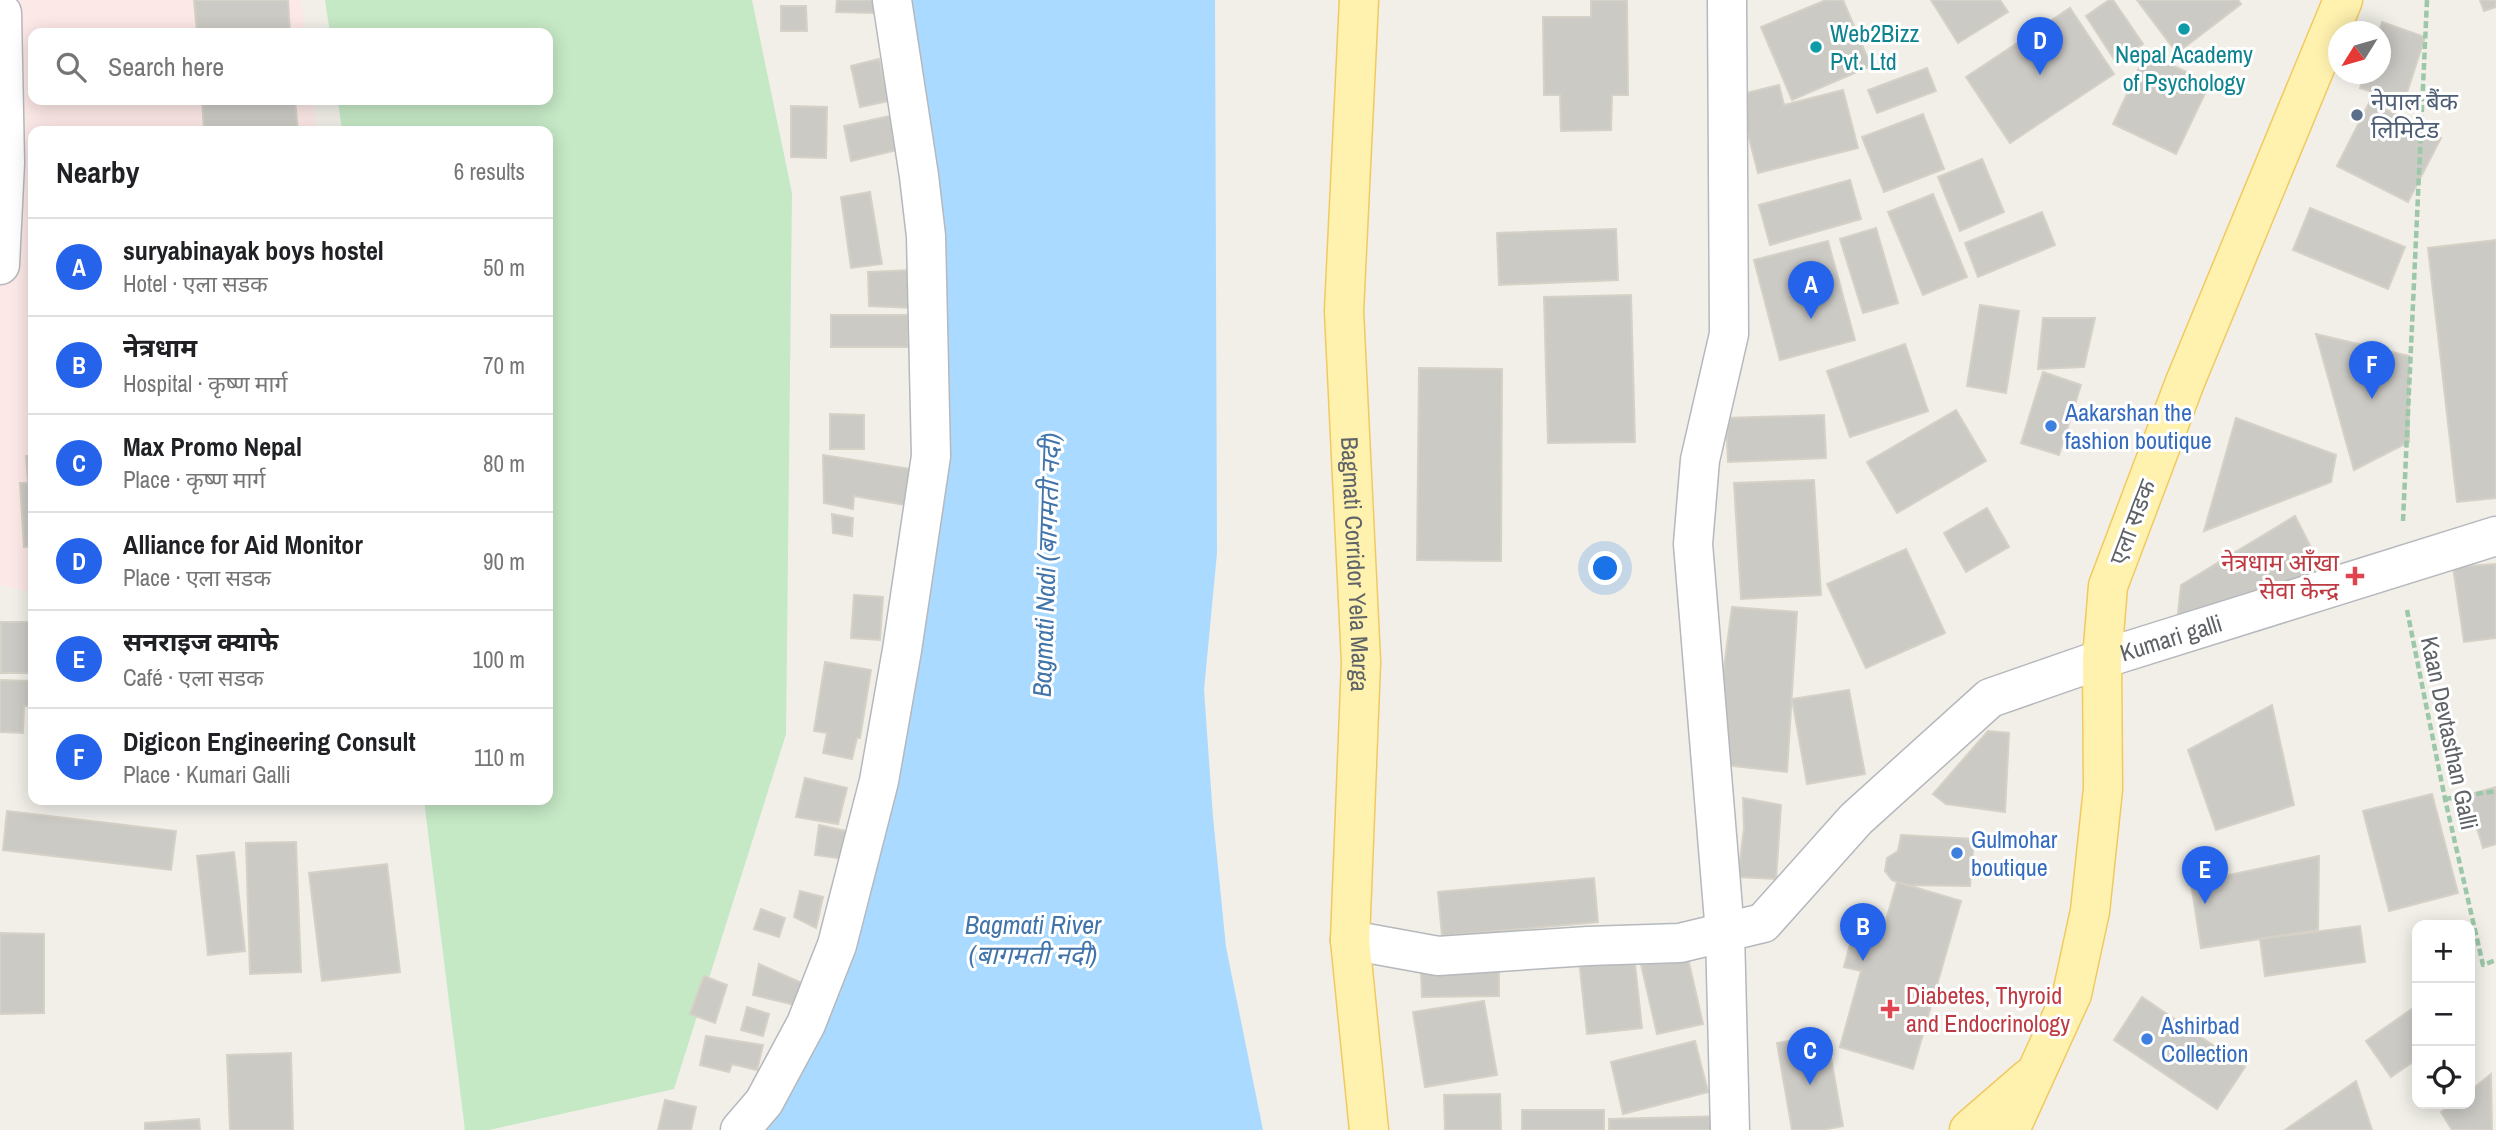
<!DOCTYPE html>
<html lang="en">
<head>
<meta charset="utf-8">
<style>
	:root { --surface:#fff; --page:#f6f6f6; --text:#202124; --muted:#757577; --line:#e0e0e0; --accent:#2563eb }
	body { margin:0; font-family:"Archivo Narrow","Noto Sans Devanagari",sans-serif; background:var(--page); color:var(--text) }
	.controls { position:absolute; right:21px; bottom:21px; display:grid; overflow:hidden; border-radius:14px; box-shadow:0 4px 18px #0003 }
	.controls button { width:63px; height:63px; display:grid; place-items:center; padding:0; border:0; border-bottom:2px solid var(--line); background:var(--surface); color:var(--text); font:35px sans-serif }
	.compass { position:absolute; left:2328px; top:21px; width:63px; height:63px; border-radius:50%; background:var(--surface); box-shadow:0 4px 18px #0003; rotate:233deg }
	.you { position:absolute; left:1606px; top:569px; width:24px; height:24px; margin:-18px; border:5px solid #fff; border-radius:50%; background:#1a73e8; box-shadow:0 0 0 10px #1a73e833 }
	.badge { display:grid; place-items:center; width:46px; height:46px; border-radius:50%; background:var(--accent); color:#fff; font-size:23px; font-weight:700 }
	.pin { position:absolute; translate:-50% -58px; filter:drop-shadow(0 2px 4px #0008) }
	.pin::after { content:''; position:absolute; top:37px; width:24px; height:21px; background:inherit; clip-path:polygon(0 0,100% 0,50% 100%) }
	.list { margin:0; padding:0; list-style:none }
	h2 { display:flex; justify-content:space-between; align-items:center; height:91px; margin:0; padding:0 28px; font-size:30px }
	h2 small { font-size:23px; font-weight:400; color:var(--muted) }
	.list li { display:grid; grid-template-columns:46px 1fr auto; gap:21px; align-items:center; box-sizing:border-box; height:98px; padding:0 28px; border-top:2px solid var(--line) }
	.list b { display:block; font-size:26px; white-space:nowrap }
	.list p { margin:0; font-size:23px; white-space:nowrap; color:var(--muted) }
	.list em { font-size:23px; font-style:normal; color:var(--muted) }
	.icon { flex:none; width:38px; height:38px; fill:none; stroke:currentColor; stroke-width:2; stroke-linecap:round; stroke-linejoin:round }
	.map { position:relative; flex:none; width:2496px; height:1130px; overflow:hidden }
	.search { position:absolute; background:var(--surface); box-shadow:0 4px 18px #0003; left:28px; top:28px; width:525px; height:77px; display:flex; align-items:center; gap:18px; box-sizing:border-box; padding:0 24px; border-radius:14px; color:var(--muted); font-size:26px }
	.panel { position:absolute; background:var(--surface); box-shadow:0 4px 18px #0003; left:28px; top:126px; width:525px; height:679px; border-radius:14px }
	.map>svg:first-child { display:block }
</style>
</head>
<body>
<div class="map">
<svg width="2496" height="1130" viewBox="0 0 2496 1130">
	<rect width="100%" height="100%" fill="#f1efe8"/>
	<polygon fill="#fce8e6" points="0,0 301,0 305,33 33,33 33,100 313,100 316,131 33,131 33,593 0,585"/>
	<polygon fill="#c5e8c5" points="325,0 752,0 792,193 786,734 674,1089 489,1130 465,1130 424,800 548,800 548,131 342,131 338,100 548,100 548,33 330,33"/>
	<polygon fill="#aadaff" points="899,0 1215,0 1217,553 1204,690 1213,817 1226,947 1263,1130 740,1130 806,1024 931,456"/>
	<g fill="#cccac5" stroke="#d6d1c6" stroke-width="2">
		<polygon points="194,0 288,0 290,33 197,33"/>
		<polygon points="837,0 876,0 875,13 836,12"/>
		<polygon points="1591,0 1627,0 1628,95 1612,95 1611,130 1561,131 1560,95 1544,95 1543,17 1591,17"/>
		<polygon points="1826,0 1843,0 1871,66 1792,100 1761,27"/>
		<polygon points="1931,0 2000,0 2008,12 1958,43"/>
		<polygon points="2109,0 2113,0 2143,44 2116,62 2086,16"/>
		<polygon points="2137,0 2238,0 2241,4 2177,53"/>
		<polygon points="2480,0 2496,0 2496,7 2484,11"/>
		<polygon points="781,6 806,6 807,31 781,31"/>
		<polygon points="2070,8 2114,74 2010,143 1966,77"/>
		<polygon points="2382,22 2425,37 2404,102 2360,88 2365,74 2380,74 2380,32 2379,32"/>
		<polygon points="2146,53 2210,83 2176,154 2113,124"/>
		<polygon points="879,59 889,101 860,107 851,66"/>
		<polygon points="1927,68 1936,91 1877,113 1868,90"/>
		<polygon points="1779,85 1784,105 1843,90 1858,148 1758,173 1738,95"/>
		<polygon points="202,100 295,100 298,131 204,131"/>
		<polygon points="2370,101 2441,138 2408,202 2337,166"/>
		<polygon points="791,106 827,107 826,158 791,157"/>
		<polygon points="1923,114 1944,169 1884,192 1862,137"/>
		<polygon points="890,116 897,150 851,161 844,126"/>
		<polygon points="1982,159 2004,212 1960,231 1938,177"/>
		<polygon points="1850,180 1861,219 1770,245 1759,205"/>
		<polygon points="870,192 882,264 851,268 841,197"/>
		<polygon points="1933,194 1967,277 1923,295 1888,212"/>
		<polygon points="2310,208 2405,247 2388,289 2293,250"/>
		<polygon points="2042,212 2055,245 1978,277 1965,243"/>
		<polygon points="1876,228 1898,303 1863,313 1840,239"/>
		<polygon points="1616,229 1618,280 1499,285 1497,233"/>
		<polygon points="2496,240 2496,498 2457,502 2428,248"/>
		<polygon points="1828,241 1855,340 1780,360 1754,260"/>
		<polygon points="914,270 914,308 869,306 868,272"/>
		<polygon points="1631,295 1635,442 1548,443 1544,297"/>
		<polygon points="1980,305 2019,311 2006,393 1967,386"/>
		<rect x="831" y="315" width="77" height="32"/>
		<polygon points="2043,318 2095,318 2084,367 2038,369"/>
		<polygon points="2316,334 2409,356 2409,442 2354,470"/>
		<polygon points="1905,344 1928,411 1850,437 1827,371"/>
		<polygon points="1419,368 1502,369 1501,561 1417,560"/>
		<polygon points="2043,372 2081,385 2059,455 2021,443"/>
		<polygon points="1956,410 1986,461 1897,513 1867,462"/>
		<polygon points="830,414 864,415 864,449 830,449"/>
		<polygon points="1824,415 1826,458 1728,462 1726,418"/>
		<polygon points="2236,418 2336,455 2331,482 2204,531"/>
		<polygon points="33,455 33,546 24,547 20,483 28,483 26,456"/>
		<polygon points="823,455 911,469 911,506 854,496 853,509 824,503"/>
		<polygon points="1814,480 1821,595 1741,599 1734,483"/>
		<polygon points="1987,508 2009,547 1966,572 1944,533"/>
		<polygon points="832,514 853,518 852,536 833,533"/>
		<polygon points="2295,516 2324,573 2176,631 2181,585"/>
		<polygon points="1906,549 1945,633 1866,668 1827,584"/>
		<polygon points="2496,564 2496,638 2464,642 2453,567"/>
		<polygon points="854,595 883,597 880,640 851,638"/>
		<polygon points="1732,607 1797,612 1787,772 1716,764 1721,690"/>
		<rect x="1" y="622" width="32" height="51"/>
		<polygon points="825,662 871,670 860,738 857,738 852,759 823,753 827,733 814,731"/>
		<polygon points="0,680 33,681 33,706 24,706 23,733 0,732"/>
		<polygon points="1849,690 1865,774 1807,784 1792,699"/>
		<polygon points="2272,705 2294,805 2216,830 2188,750"/>
		<polygon points="1988,731 2009,733 2005,812 1946,804 1933,794"/>
		<polygon points="805,778 847,788 838,824 796,817"/>
		<polygon points="2496,787 2496,844 2483,848 2467,795"/>
		<polygon points="2432,794 2458,893 2389,911 2363,811"/>
		<polygon points="1743,798 1781,805 1776,879 1738,877 1744,828"/>
		<polygon points="7,811 176,831 171,870 3,850"/>
		<polygon points="819,825 859,834 851,860 815,855"/>
		<polygon points="1901,835 1974,839 1970,886 1904,885 1892,880 1885,871 1887,858 1898,851"/>
		<polygon points="296,842 301,972 250,974 246,843"/>
		<polygon points="234,852 245,951 208,955 197,856"/>
		<polygon points="2319,856 2318,930 2201,948 2191,883"/>
		<polygon points="387,864 400,972 322,981 309,873"/>
		<polygon points="1594,878 1598,922 1442,936 1438,892"/>
		<polygon points="1897,882 1961,901 1913,1069 1840,1047 1861,971 1844,967 1853,933 1880,941"/>
		<polygon points="800,891 823,897 816,928 794,917"/>
		<polygon points="761,909 785,918 779,937 754,929"/>
		<polygon points="2360,926 2365,962 2265,976 2260,939"/>
		<polygon points="0,933 44,934 44,1013 0,1014"/>
		<polygon points="1687,954 1703,1024 1657,1034 1641,964"/>
		<polygon points="1634,955 1642,1028 1587,1034 1579,960"/>
		<polygon points="759,964 811,987 804,1007 753,995"/>
		<polygon points="1499,971 1499,996 1422,997 1421,973"/>
		<polygon points="704,976 727,985 715,1023 690,1014"/>
		<polygon points="2142,997 2245,1067 2217,1109 2114,1040"/>
		<polygon points="1484,1001 1497,1075 1425,1087 1413,1012"/>
		<polygon points="2416,1006 2417,1059 2391,1077 2366,1041"/>
		<polygon points="747,1007 769,1014 763,1036 741,1030"/>
		<polygon points="1827,1035 1843,1126 1822,1130 1792,1130 1777,1043"/>
		<polygon points="706,1036 763,1045 757,1070 732,1064 729,1072 700,1065"/>
		<polygon points="1695,1041 1708,1092 1623,1114 1611,1062"/>
		<polygon points="291,1053 293,1130 230,1130 227,1055"/>
		<polygon points="2491,1074 2492,1130 2452,1130 2441,1112 2452,1104 2470,1104 2470,1091"/>
		<polygon points="2356,1081 2372,1130 2285,1130"/>
		<polygon points="1500,1094 1501,1130 1445,1130 1444,1095"/>
		<polygon points="665,1100 696,1107 691,1130 658,1130"/>
		<rect x="1522" y="1110" width="82" height="20"/>
		<polygon points="1726,1116 1726,1130 1609,1130 1609,1119"/>
		<polygon points="199,1119 200,1130 145,1130 145,1123"/>
	</g>
	<g fill="none" stroke-linecap="round" stroke-linejoin="round">
		<defs>
			<g id="minor">
				<polyline points="1727,0 1729,334 1700,460 1693,544 1725,933 1730,1130"/>
				<polyline points="0,265 5,163 2,13"/>
				<path id="s1" d="M 1350,940 L 1438,956 L 1588,946 L 1680,943 L 1763,923 L 1856,819 L 1990,698 L 2102,659 L 2496,536"/>
				<polyline points="740,1130 764,1102 806,1024 837,945 879,781 902,650 931,456 926,236 919,176 892,0"/>
			</g>
			<g id="major">
				<path id="s2" d="M 1359,0 L 1344,311 L 1361,662 L 1350,940 L 1369,1130"/>
				<polyline points="1969,1130 2029,1078"/>
				<polyline points="2010,1130 2072,994 2090,911 2103,789 2102,659 2108,586 2185,382 2343,0"/>
			</g>
		</defs>
		<use href="#minor" stroke="#b5b8bc" stroke-width="41"/>
		<use href="#major" stroke="#f2c960" stroke-width="41"/>
		<g stroke="#9cc7a9" stroke-width="4.5" stroke-dasharray="7 3.5" stroke-linecap="butt">
			<polyline points="2403,521 2427,0"/>
			<polyline points="2407,610 2445,799 2483,965 2496,960"/>
			<polyline points="2445,799 2496,791"/>
		</g>
		<use href="#minor" stroke="#fff" stroke-width="38"/>
		<use href="#major" stroke="#fff2af" stroke-width="38"/>
	</g>
	<g fill="#0f9aa8" stroke="#fff" stroke-width="2.5">
		<circle cx="2184" cy="29" r="7"/>
		<circle cx="1816" cy="47" r="7"/>
	</g>
	<circle fill="#5c6f8a" stroke="#fff" stroke-width="2.5" cx="2357" cy="115" r="7"/>
	<g fill="#3f7fe0" stroke="#fff" stroke-width="2.5">
		<circle cx="2051" cy="426" r="7"/>
		<circle cx="1957" cy="853" r="7"/>
		<circle cx="2147" cy="1039" r="7"/>
	</g>
	<g fill="#e0444e" stroke="#fff" stroke-width="2.5">
		<path d="M2351.5 565.5h7v7h7v7h-7v7h-7v-7h-7v-7h7z"/>
		<path d="M1886.5 998.5h7v7h7v7h-7v7h-7v-7h-7v-7h7z"/>
	</g>
	<g text-anchor="middle" dominant-baseline="central" stroke-width="6" stroke-linejoin="round" paint-order="stroke">
		<g font-size="24" fill="#0d838f" stroke="#fff" text-anchor="start">
			<text x="1830" y="33">Web2Bizz<tspan x="1830" dy="28">Pvt. Ltd</tspan></text>
			<text x="2184" y="54" text-anchor="middle">Nepal Academy<tspan x="2184" dy="28">of Psychology</tspan></text>
		</g>
		<g font-size="24" fill="#4e5e75" stroke="#fff" text-anchor="start">
			<text x="2371" y="101">नेपाल बैंक<tspan x="2371" dy="28">लिमिटेड</tspan></text>
		</g>
		<g font-size="24" fill="#366cbe" stroke="#fff" text-anchor="start">
			<text x="2065" y="412">Aakarshan the<tspan x="2065" dy="28">fashion boutique</tspan></text>
			<text x="1971" y="839">Gulmohar<tspan x="1971" dy="28">boutique</tspan></text>
			<text x="2161" y="1025">Ashirbad<tspan x="2161" dy="28">Collection</tspan></text>
		</g>
		<g font-size="24" fill="#5f6368" stroke="#fff">
			<text transform="translate(2132 522) rotate(-69)">एला सडक</text>
			<text stroke="none"><textPath href="#s2" startOffset="565">Bagmati Corridor Yela Marga</textPath></text>
			<text stroke="none"><textPath href="#s1" startOffset="928">Kumari galli</textPath></text>
			<text transform="translate(2450 733) rotate(78)">Kaan Devtasthan Galli</text>
		</g>
		<g font-size="24" fill="#be3a42" stroke="#fff" text-anchor="end">
			<text x="2339" y="562">नेत्रधाम आँखा<tspan x="2339" dy="28">सेवा केन्द्र</tspan></text>
			<text x="1906" y="995" text-anchor="start">Diabetes, Thyroid<tspan x="1906" dy="28">and Endocrinology</tspan></text>
		</g>
		<g font-size="26" font-style="italic" fill="#4174aa" stroke="#fff">
			<text transform="translate(1046 565) rotate(-88)">Bagmati Nadi (बागमती नदी)</text>
			<text x="1033" y="924">Bagmati River<tspan x="1033" dy="30">(बागमती नदी)</tspan></text>
		</g>
	</g>
</svg>
<div class="controls">
<button>+</button>
<button>−</button>
<button><svg class="icon" aria-label="locate" viewBox="0 0 24 24"><circle cx="12" cy="12" r="6"/><path d="M12 2v4M12 18v4M2 12h4M18 12h4"/></svg></button>
</div>
<svg class="compass" viewBox="-18 -18 36 36"><path d="M0-13l5 13h-10z" fill="#e53935"/><path d="M0 13l5-13h-10z" fill="#757577"/></svg>
<div class="you"></div>
<div class="pin badge" style="left:1811px;top:319px">A</div>
<div class="pin badge" style="left:1863px;top:961px">B</div>
<div class="pin badge" style="left:1810px;top:1085px">C</div>
<div class="pin badge" style="left:2040px;top:75px">D</div>
<div class="pin badge" style="left:2205px;top:904px">E</div>
<div class="pin badge" style="left:2372px;top:399px">F</div>
<div class="search"><svg class="icon" aria-label="search" viewBox="0 0 24 24"><circle cx="10" cy="10" r="6"/><path d="M15 15l6 6"/></svg>Search here</div>
<section class="panel">
<h2>Nearby<small>6 results</small></h2>
<ul class="list">
<li><span class="badge">A</span><div><b>suryabinayak boys hostel</b><p>Hotel · एला सडक</p></div><em>50 m</em></li>
<li><span class="badge">B</span><div><b>नेत्रधाम</b><p>Hospital · कृष्ण मार्ग</p></div><em>70 m</em></li>
<li><span class="badge">C</span><div><b>Max Promo Nepal</b><p>Place · कृष्ण मार्ग</p></div><em>80 m</em></li>
<li><span class="badge">D</span><div><b>Alliance for Aid Monitor</b><p>Place · एला सडक</p></div><em>90 m</em></li>
<li><span class="badge">E</span><div><b>सनराइज क्याफे</b><p>Café · एला सडक</p></div><em>100 m</em></li>
<li><span class="badge">F</span><div><b>Digicon Engineering Consult</b><p>Place · Kumari Galli</p></div><em>110 m</em></li>
</ul>
</section>
</div>
</body>
</html>
